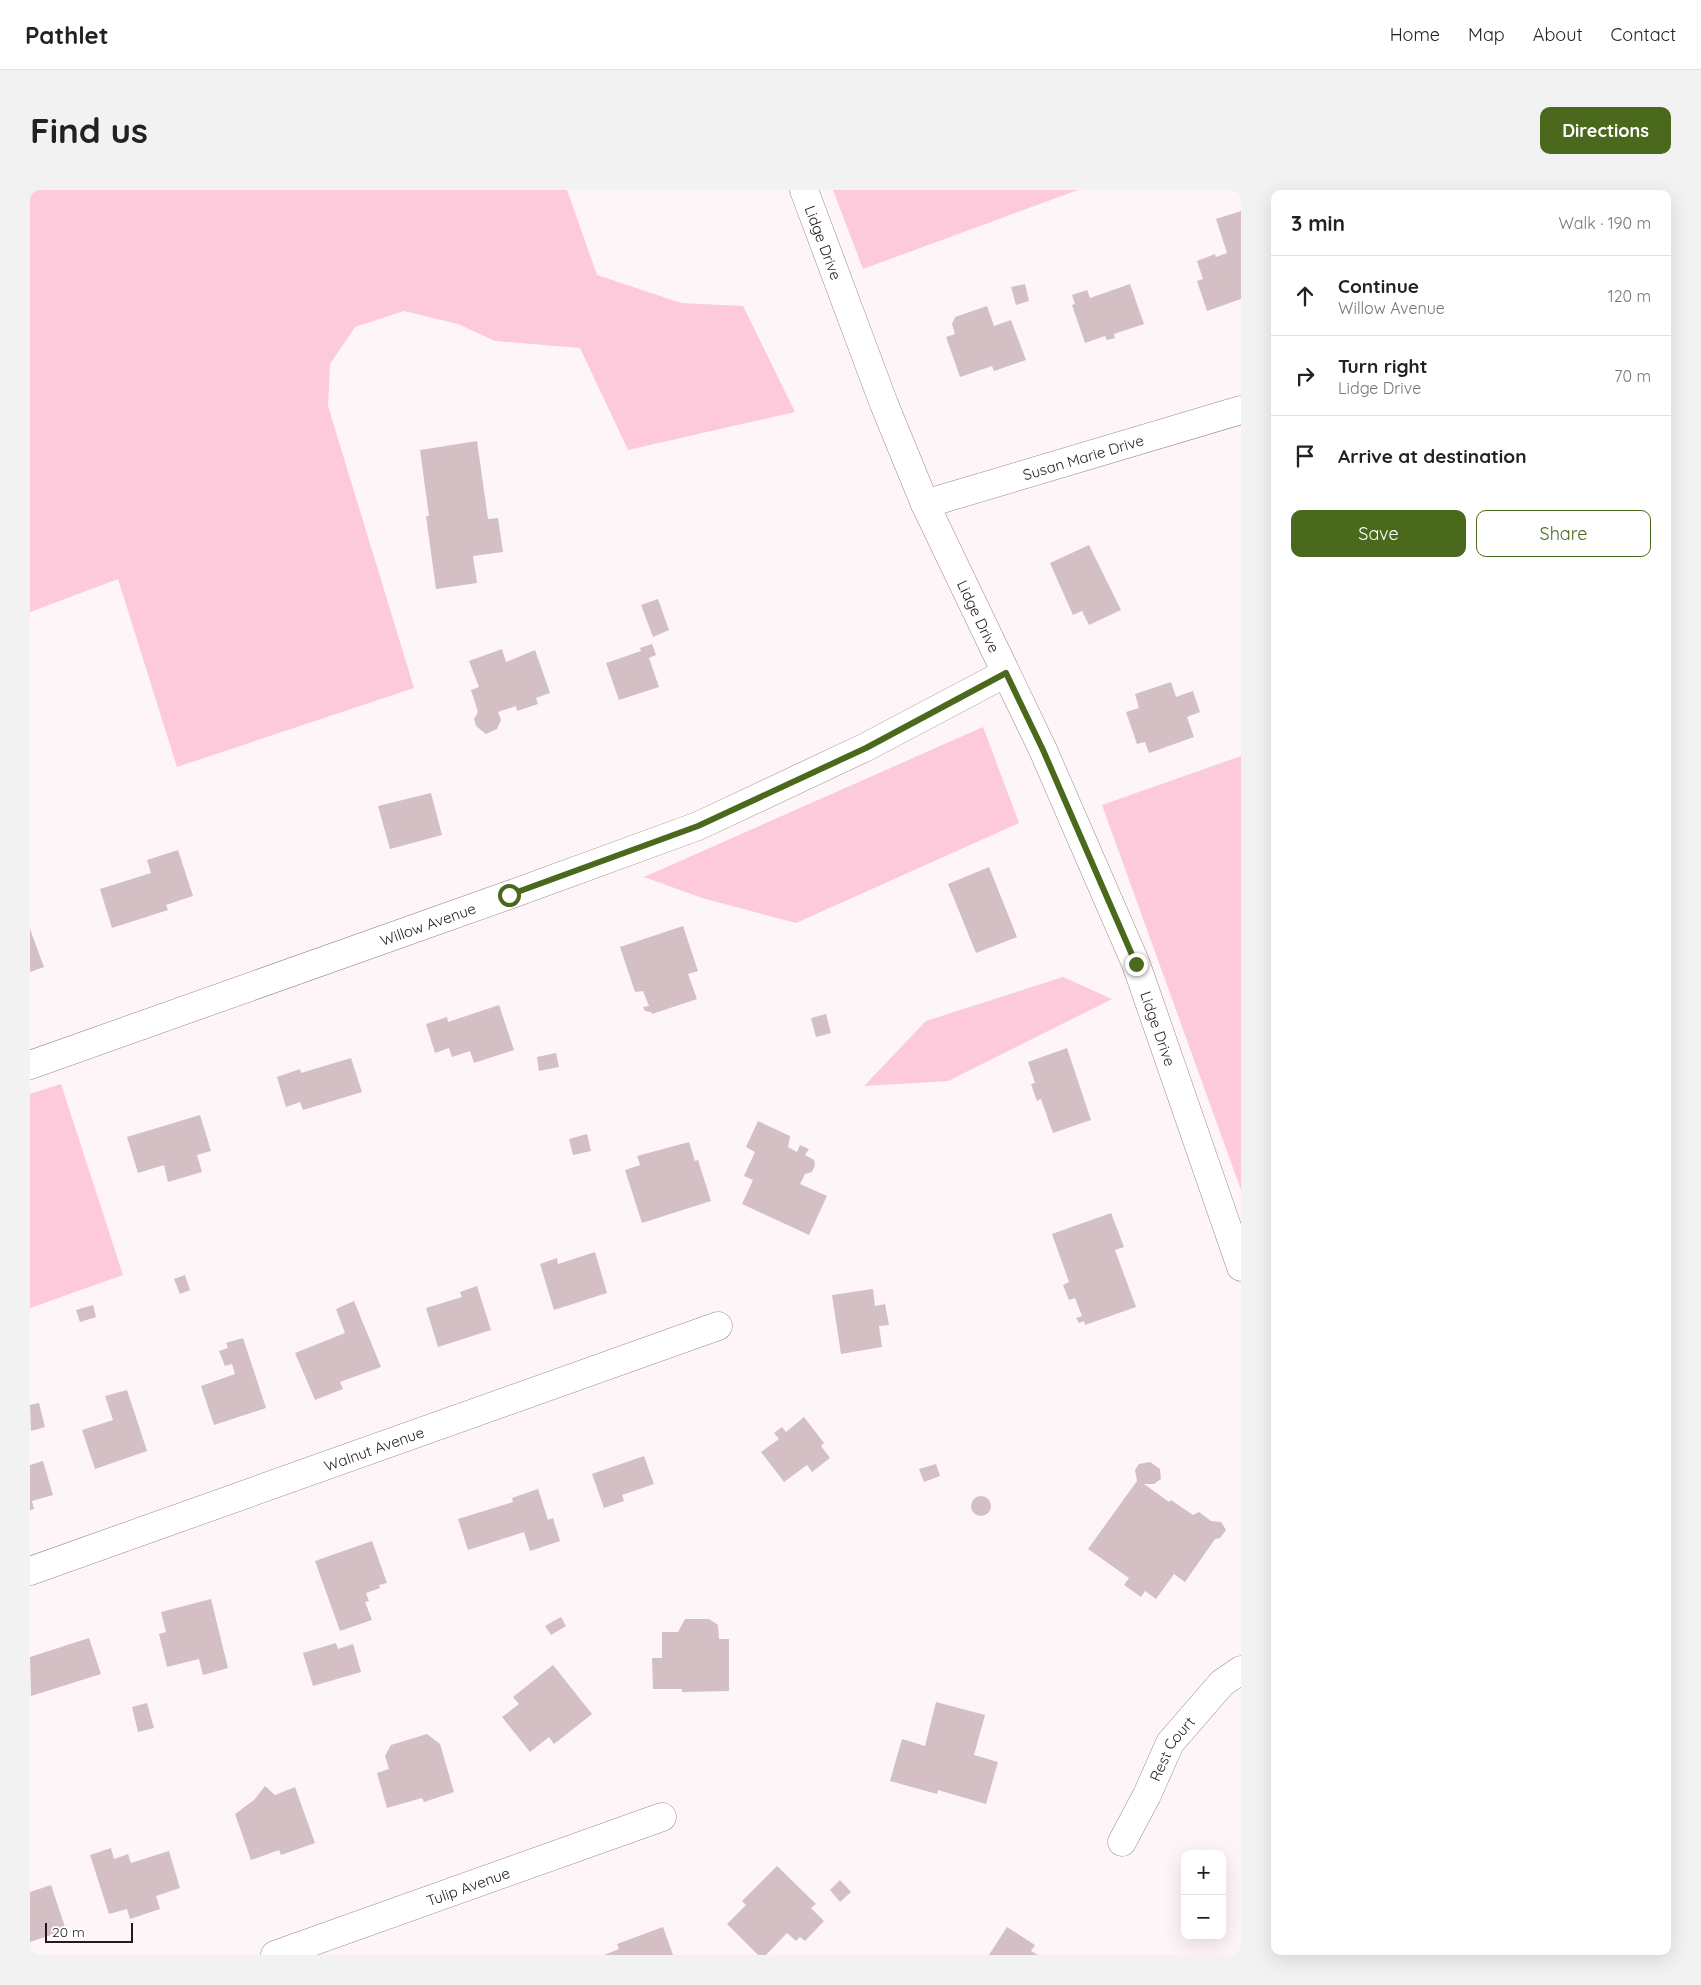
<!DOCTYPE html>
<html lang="en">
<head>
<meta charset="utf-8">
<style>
	:root { --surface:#fff; --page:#f2f2f2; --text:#222; --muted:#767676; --line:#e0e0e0; --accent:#4b691d }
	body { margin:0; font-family:Quicksand,sans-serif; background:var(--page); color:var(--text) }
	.controls { position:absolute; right:15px; bottom:15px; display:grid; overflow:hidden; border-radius:10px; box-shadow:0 5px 20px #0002 }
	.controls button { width:45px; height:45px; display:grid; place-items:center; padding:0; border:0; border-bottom:1px solid var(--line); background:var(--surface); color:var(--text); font:25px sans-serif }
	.scale { position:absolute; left:15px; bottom:12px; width:88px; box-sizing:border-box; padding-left:5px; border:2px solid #221a1d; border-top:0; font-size:14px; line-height:18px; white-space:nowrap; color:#221a1d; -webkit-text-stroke:4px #fff; paint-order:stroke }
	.stop { position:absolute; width:15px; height:15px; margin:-11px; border:4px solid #4b691d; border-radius:50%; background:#fff }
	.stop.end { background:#4b691d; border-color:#fff; box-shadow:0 1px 5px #0008 }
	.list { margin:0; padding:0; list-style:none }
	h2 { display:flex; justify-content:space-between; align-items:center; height:65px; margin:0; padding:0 20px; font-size:21px }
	h2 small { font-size:16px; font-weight:400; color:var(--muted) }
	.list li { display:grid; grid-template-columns:32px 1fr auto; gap:15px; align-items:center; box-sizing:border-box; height:80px; padding:0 20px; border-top:1px solid var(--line) }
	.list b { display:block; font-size:19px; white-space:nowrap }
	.list p { margin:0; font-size:16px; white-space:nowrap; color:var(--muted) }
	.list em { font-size:16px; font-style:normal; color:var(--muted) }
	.actions { display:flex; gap:10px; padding:15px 20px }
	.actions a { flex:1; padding:11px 0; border:1px solid var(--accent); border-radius:10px; text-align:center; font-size:18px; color:var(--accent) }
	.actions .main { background:var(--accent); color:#fff }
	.icon { flex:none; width:28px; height:28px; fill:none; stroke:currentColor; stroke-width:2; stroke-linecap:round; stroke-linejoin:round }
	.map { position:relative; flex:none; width:1211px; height:1765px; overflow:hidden; border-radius:10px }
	header { display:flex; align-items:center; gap:30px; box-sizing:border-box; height:70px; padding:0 25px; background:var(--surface); border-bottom:1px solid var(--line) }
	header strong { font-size:24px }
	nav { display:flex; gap:28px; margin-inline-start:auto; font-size:18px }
	.intro { display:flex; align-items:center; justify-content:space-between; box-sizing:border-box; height:120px; padding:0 30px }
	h1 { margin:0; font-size:35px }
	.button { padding:12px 22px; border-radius:10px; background:var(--accent); color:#fff; font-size:18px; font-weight:700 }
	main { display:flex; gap:30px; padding:0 30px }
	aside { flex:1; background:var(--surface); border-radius:10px; box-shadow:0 5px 20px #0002 }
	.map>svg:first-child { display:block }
</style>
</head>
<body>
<header>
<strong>Pathlet</strong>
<nav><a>Home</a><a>Map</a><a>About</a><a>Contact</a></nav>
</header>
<div class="intro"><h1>Find us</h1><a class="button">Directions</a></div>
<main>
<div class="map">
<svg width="1211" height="1765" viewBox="0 0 1211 1765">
	<rect width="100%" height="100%" fill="#fef5f8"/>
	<g fill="#fccada">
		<polygon points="0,0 537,0 567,85 651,113 713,116 765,222 598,260 550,158 465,151 428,134 374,121 325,137 300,174 298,216 384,498 147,577 88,389 0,422"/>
		<polygon points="803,0 1048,0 833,79"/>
		<polygon points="953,537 989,633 766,733 672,708 614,687"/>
		<polygon points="1211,566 1211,1000 1072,615"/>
		<polygon points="1033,787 1082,809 918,891 834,896 896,831"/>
		<polygon points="31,894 93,1085 0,1118 0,904"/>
	</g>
	<g fill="#d4bfc5">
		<polygon points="1211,21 1211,109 1177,121 1167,91 1173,89 1167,71 1185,64 1186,67 1197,63 1186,29"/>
		<polygon points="995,94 999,111 986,115 981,97"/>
		<polygon points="1100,94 1114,134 1084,144 1085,148 1077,150 1075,146 1055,153 1042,115 1045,114 1042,105 1057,100 1060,108"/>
		<polygon points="957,116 964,136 981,130 996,170 964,181 962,176 930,187 916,147 925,144 922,134 925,127"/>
		<polygon points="447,251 458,329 468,328 473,362 443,366 447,393 406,399 396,326 399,326 390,260"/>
		<polygon points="1059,355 1091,420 1059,435 1052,421 1043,425 1020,373"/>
		<polygon points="628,409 639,440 623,447 611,415"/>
		<polygon points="622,454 626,465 619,468 629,497 589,510 576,473 611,461 610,458"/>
		<polygon points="472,459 476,472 505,460 520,503 506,508 508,514 487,521 486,516 468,522 471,530 467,539 456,544 446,536 444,529 448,522 441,500 449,497 439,471"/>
		<polygon points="1141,492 1146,507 1163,501 1170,522 1157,527 1164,547 1119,563 1115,552 1107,554 1096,522 1109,518 1105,504"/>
		<polygon points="401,603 412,645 360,659 348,616"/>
		<polygon points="148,660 163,706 136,715 138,720 82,738 70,699 121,683 117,670"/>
		<polygon points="959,677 987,747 946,763 918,694"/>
		<polygon points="653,736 668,781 658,784 667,809 622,824 621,822 615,821 613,817 619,816 613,801 605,802 590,757"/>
		<polygon points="0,739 14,777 0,782"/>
		<polygon points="469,815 484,860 444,873 440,861 422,867 419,858 405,863 396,834 417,827 418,832"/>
		<polygon points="796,824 801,843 786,847 781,828"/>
		<polygon points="1037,858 1061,930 1023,943 1011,909 1007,911 1001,894 1005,893 998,872"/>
		<polygon points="526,863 529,877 509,881 507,867"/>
		<polygon points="321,868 332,902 273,920 270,912 256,917 247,887 270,879 271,883"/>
		<polygon points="170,925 181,961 167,965 172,982 138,992 134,975 108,983 97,947"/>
		<polygon points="728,931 760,946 758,957 767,962 770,955 779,959 775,965 784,970 785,975 782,982 775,984 770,994 797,1006 779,1045 712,1014 723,990 714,986 725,962 716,957"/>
		<polygon points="557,944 561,961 543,965 539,949"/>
		<polygon points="659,952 665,971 668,970 681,1011 612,1033 595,980 610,975 607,966"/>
		<polygon points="1081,1023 1094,1057 1085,1060 1106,1117 1055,1135 1054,1131 1049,1133 1046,1128 1052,1126 1045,1108 1039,1110 1033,1095 1039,1092 1022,1044"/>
		<polygon points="565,1062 577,1103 524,1120 510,1074 527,1068 528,1074"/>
		<polygon points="155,1085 160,1100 150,1104 144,1089"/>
		<polygon points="447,1096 461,1140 408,1157 396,1118 432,1107 430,1102"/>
		<polygon points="843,1099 845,1116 855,1114 859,1135 849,1136 852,1157 811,1164 802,1105"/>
		<polygon points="324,1111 351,1177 310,1192 313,1199 285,1210 265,1163 315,1143 306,1119"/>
		<polygon points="63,1115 66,1127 50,1132 46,1120"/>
		<polygon points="213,1148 236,1218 184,1235 171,1196 205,1184 202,1174 195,1176 189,1161 198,1158 196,1153"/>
		<polygon points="97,1200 117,1261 65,1279 52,1240 83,1230 75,1206"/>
		<polygon points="9,1213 15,1237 1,1241 0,1215"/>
		<polygon points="774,1227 794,1253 791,1256 800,1268 782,1282 777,1275 754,1292 731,1262 749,1249 744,1243 752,1237 756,1242"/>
		<polygon points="614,1266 624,1294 592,1305 594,1311 574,1318 562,1284"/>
		<polygon points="13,1271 23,1305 2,1311 4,1319 0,1320 0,1275"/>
		<polygon points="1120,1272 1130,1279 1131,1289 1124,1294 1114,1294 1139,1312 1141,1310 1163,1325 1169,1322 1181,1331 1191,1332 1196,1340 1190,1348 1185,1349 1155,1392 1144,1384 1126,1409 1115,1401 1111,1407 1094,1395 1099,1388 1058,1359 1107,1291 1105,1280 1109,1274"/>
		<polygon points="906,1274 910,1286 894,1292 889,1279"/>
		<polygon points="508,1299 518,1330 523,1328 530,1351 500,1361 494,1342 438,1360 428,1329 483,1312 482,1308"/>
		<circle cx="951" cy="1316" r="10"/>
		<polygon points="342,1351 357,1393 349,1395 350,1398 336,1403 339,1411 335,1412 342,1430 310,1441 285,1371"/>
		<polygon points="181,1409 198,1478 173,1485 169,1469 137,1477 129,1444 136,1442 131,1422"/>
		<polygon points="531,1427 536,1436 521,1445 515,1436"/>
		<polygon points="655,1429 679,1429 688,1435 689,1449 699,1449 699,1501 652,1502 652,1499 623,1499 622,1468 632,1468 632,1442 648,1442"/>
		<polygon points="59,1448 71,1484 1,1506 0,1467"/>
		<polygon points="306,1453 308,1459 323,1454 331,1482 283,1496 273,1463"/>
		<polygon points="523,1475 562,1524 524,1554 519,1547 500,1562 472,1527 489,1514 483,1507"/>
		<polygon points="906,1512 955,1525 944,1565 968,1572 956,1614 908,1600 907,1604 860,1591 872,1549 895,1556"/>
		<polygon points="117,1513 124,1538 108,1542 102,1517"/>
		<polygon points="397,1544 410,1554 424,1602 394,1612 392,1608 357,1618 347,1583 359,1579 355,1566 361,1555"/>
		<polygon points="235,1596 245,1605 265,1597 285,1653 251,1665 249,1660 221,1670 205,1624 224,1610"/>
		<polygon points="81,1658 84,1669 98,1664 101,1673 139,1661 150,1698 126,1706 130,1719 100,1729 97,1719 79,1724 60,1665"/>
		<polygon points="747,1676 786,1714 781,1718 794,1731 775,1751 770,1747 766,1751 757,1743 736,1765 728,1765 697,1734 716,1715 712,1711"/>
		<polygon points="810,1690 821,1702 810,1712 800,1700"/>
		<polygon points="21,1695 36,1740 0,1752 0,1702"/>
		<polygon points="633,1737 643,1765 574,1765 589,1759 587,1754"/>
		<polygon points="977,1737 1005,1755 1001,1761 1008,1765 959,1765"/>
	</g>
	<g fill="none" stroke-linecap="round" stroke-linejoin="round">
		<defs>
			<g id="minor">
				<path id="s1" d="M 774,0 L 854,214 L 895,314 L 1013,560 L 1106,774 L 1211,1077"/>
				<path id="s2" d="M 895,314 L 1211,220"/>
				<path id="s3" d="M 0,875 L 479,705 L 668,636 L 836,557 L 976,483"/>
				<path id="s4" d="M 0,1381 L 688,1136"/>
				<path id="s5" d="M 1092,1652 L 1117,1605 L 1140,1553 L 1192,1493 L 1211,1480"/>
				<path id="s6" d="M 245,1765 L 632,1627"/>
			</g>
		</defs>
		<use href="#minor" stroke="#9b888e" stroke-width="29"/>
		<use href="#minor" stroke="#fff" stroke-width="28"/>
	</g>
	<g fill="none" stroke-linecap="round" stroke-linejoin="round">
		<polyline stroke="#4b691d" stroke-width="6" points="479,705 668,636 836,558 976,483 1013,560 1106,774"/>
	</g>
	<g text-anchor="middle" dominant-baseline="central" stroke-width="5" stroke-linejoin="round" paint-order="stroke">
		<g font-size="15" fill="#221a1d" stroke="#fff">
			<text stroke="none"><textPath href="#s1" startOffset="56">Lidge Drive</textPath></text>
			<text stroke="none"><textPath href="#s2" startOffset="165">Susan Marie Drive</textPath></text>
			<text stroke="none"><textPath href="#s1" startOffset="461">Lidge Drive</textPath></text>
			<text stroke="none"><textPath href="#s3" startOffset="422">Willow Avenue</textPath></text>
			<text stroke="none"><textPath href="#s1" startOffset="911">Lidge Drive</textPath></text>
			<text stroke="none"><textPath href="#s4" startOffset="365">Walnut Avenue</textPath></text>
			<text stroke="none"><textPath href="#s5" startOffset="106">Rest Court</textPath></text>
			<text stroke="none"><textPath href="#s6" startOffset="205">Tulip Avenue</textPath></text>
		</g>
	</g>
</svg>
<div class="controls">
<button>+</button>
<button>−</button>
</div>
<div class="scale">20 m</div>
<div class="stop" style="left:479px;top:705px"></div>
<div class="stop end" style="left:1106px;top:774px"></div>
</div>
<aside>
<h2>3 min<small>Walk · 190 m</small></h2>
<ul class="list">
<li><svg class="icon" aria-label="ahead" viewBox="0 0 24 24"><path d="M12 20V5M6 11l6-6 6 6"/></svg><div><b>Continue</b><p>Willow Avenue</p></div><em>120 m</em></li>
<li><svg class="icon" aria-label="right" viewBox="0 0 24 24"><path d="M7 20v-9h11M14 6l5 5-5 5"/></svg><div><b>Turn right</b><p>Lidge Drive</p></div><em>70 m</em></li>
<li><svg class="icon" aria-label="arrive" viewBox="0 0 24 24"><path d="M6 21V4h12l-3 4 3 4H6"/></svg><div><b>Arrive at destination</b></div></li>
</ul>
<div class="actions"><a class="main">Save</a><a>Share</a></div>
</aside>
</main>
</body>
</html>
